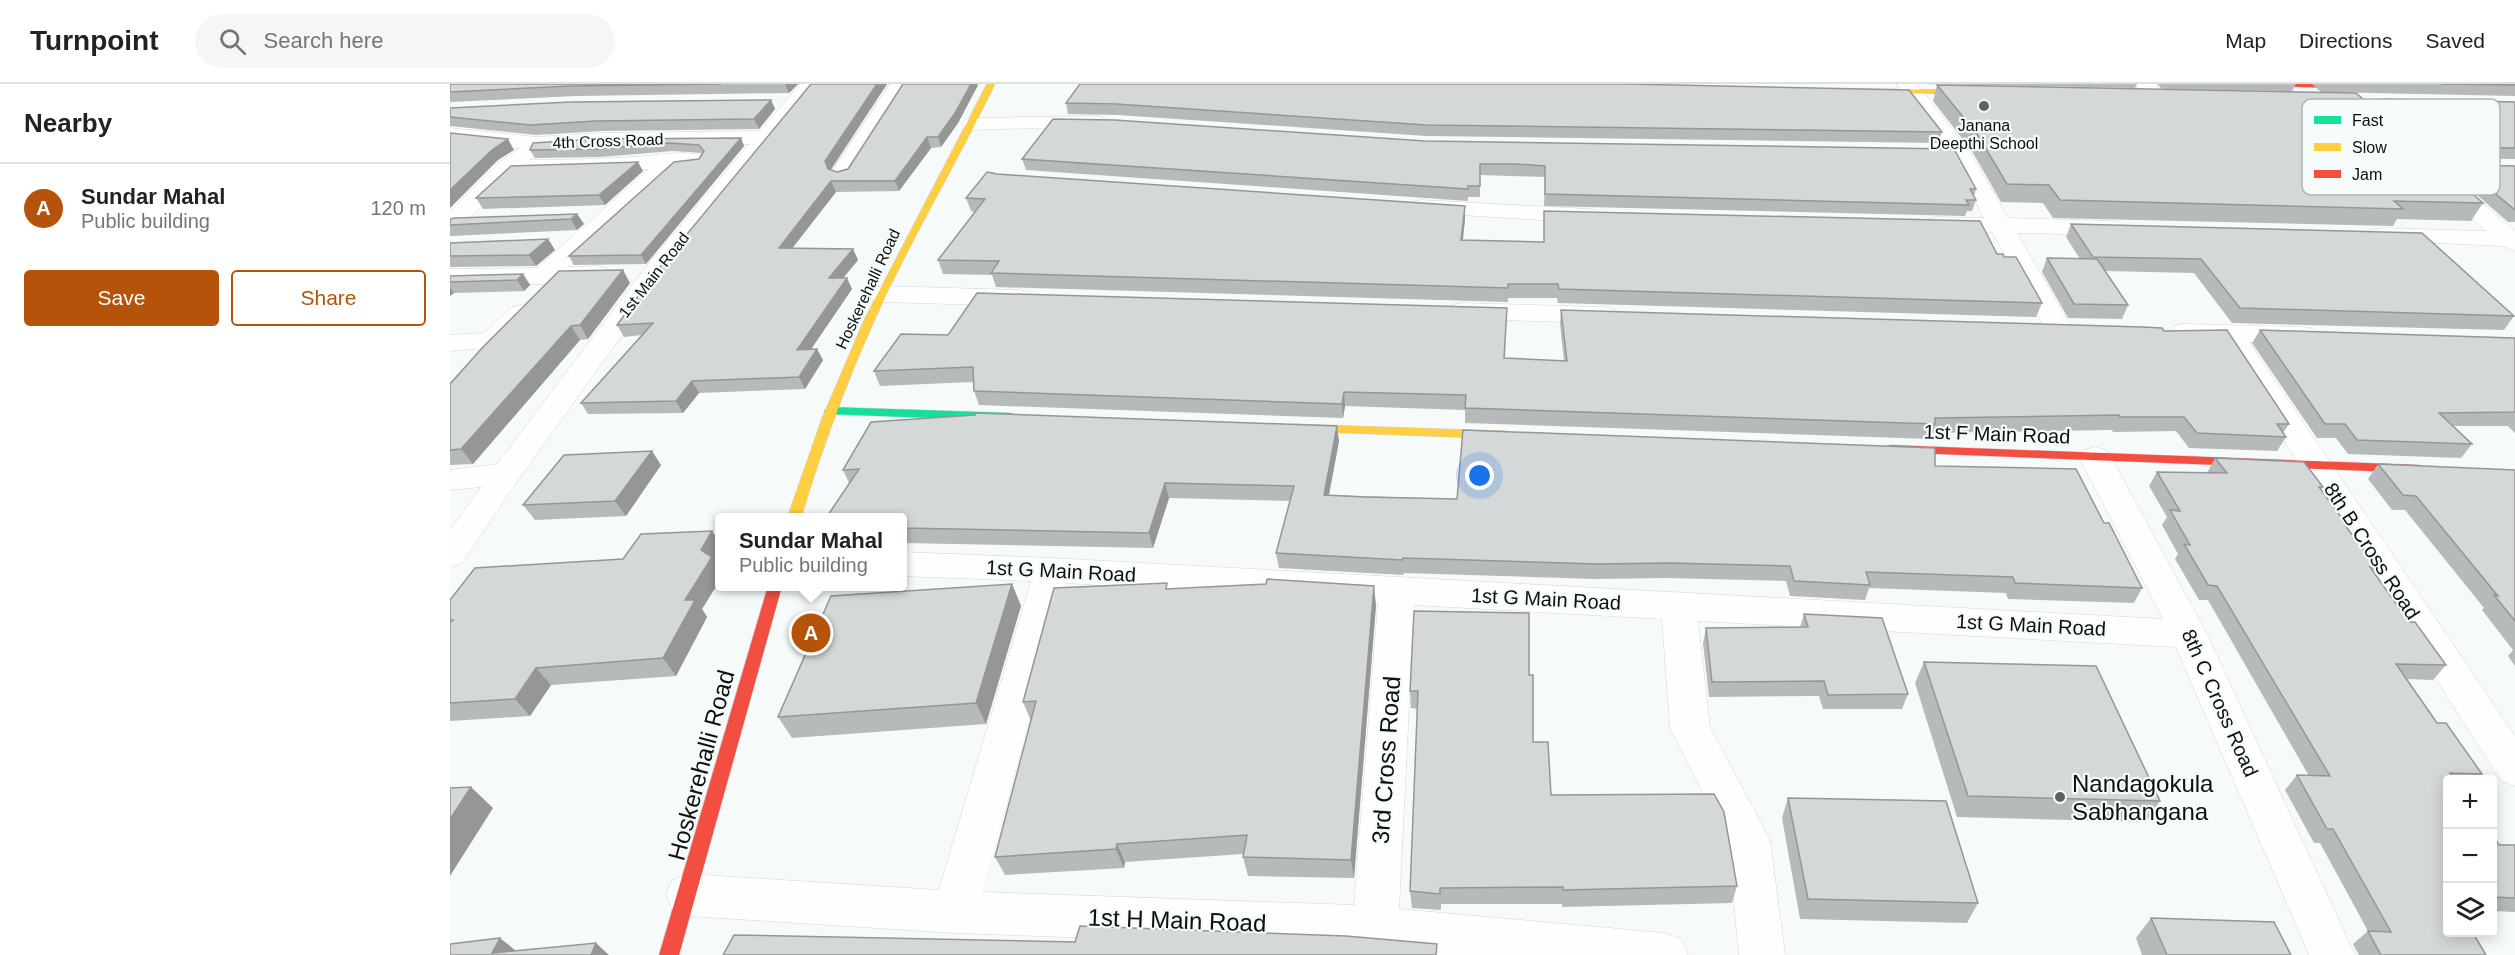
<!DOCTYPE html>
<html lang="en">
<head>
<meta charset="utf-8">
<style>
	:root { --surface:#fff; --page:#f6f6f6; --text:#222; --muted:#767676; --line:#e0e0e0; --accent:#b45309 }
	body { margin:0; font-family:Helvetica,sans-serif; background:var(--page); color:var(--text) }
	.controls { position:absolute; right:18px; bottom:18px; display:grid; overflow:hidden; border-radius:6px; box-shadow:0 3px 15px #0003 }
	.controls button { width:54px; height:54px; display:grid; place-items:center; padding:0; border:0; border-bottom:2px solid var(--line); background:var(--surface); color:var(--text); font:30px sans-serif }
	.you { position:absolute; left:1030px; top:392px; width:21px; height:21px; margin:-15px; border:4px solid #fff; border-radius:50%; background:#1a73e8; box-shadow:0 0 0 9px #1a73e833 }
	.badge { display:grid; place-items:center; width:39px; height:39px; border-radius:50%; background:var(--accent); color:#fff; font-size:20px; font-weight:700 }
	.pin { position:absolute; translate:-50% -50%; border:3px solid #fff; box-shadow:0 2px 6px #0006 }
	.popup { position:absolute; left:265px; top:429px; width:192px; height:78px; box-sizing:border-box; display:grid; place-content:center; border-radius:6px; background:var(--surface); filter:drop-shadow(0 2px 4px #0005); font-size:20px; white-space:nowrap; color:var(--muted) }
	.popup b { font-size:22px; color:var(--text) }
	.popup::after { content:''; position:absolute; left:50%; top:100%; margin-left:-12px; border:12px solid transparent; border-top-color:var(--surface) }
	.list { margin:0; padding:0; list-style:none }
	h2 { display:flex; justify-content:space-between; align-items:center; height:78px; margin:0; padding:0 24px; font-size:26px }
	h2 small { font-size:20px; font-weight:400; color:var(--muted) }
	.list li { display:grid; grid-template-columns:39px 1fr auto; gap:18px; align-items:center; box-sizing:border-box; height:90px; padding:0 24px; border-top:2px solid var(--line) }
	.list b { display:block; font-size:22px; white-space:nowrap }
	.list p { margin:0; font-size:20px; white-space:nowrap; color:var(--muted) }
	.list em { font-size:20px; font-style:normal; color:var(--muted) }
	.actions { display:flex; gap:12px; padding:18px 24px }
	.actions a { flex:1; padding:14px 0; border:2px solid var(--accent); border-radius:6px; text-align:center; font-size:21px; color:var(--accent) }
	.actions .main { background:var(--accent); color:#fff }
	.icon { flex:none; width:33px; height:33px; fill:none; stroke:currentColor; stroke-width:2; stroke-linecap:round; stroke-linejoin:round }
	.map { position:relative; flex:none; width:2065px; height:871px; overflow:hidden }
	header { display:flex; align-items:center; gap:36px; box-sizing:border-box; height:84px; padding:0 30px; background:var(--surface); border-bottom:2px solid var(--line) }
	header strong { font-size:28px }
	nav { display:flex; gap:33px; margin-inline-start:auto; font-size:21px }
	.search { width:420px; height:54px; background:var(--page); display:flex; align-items:center; gap:15px; box-sizing:border-box; padding:0 21px; border-radius:33px; color:var(--muted); font-size:22px }
	main { display:flex }
	aside { flex:1; background:var(--surface) }
	.map>svg:first-child { display:block }
</style>
</head>
<body>
<header>
<strong>Turnpoint</strong>
<div class="search"><svg class="icon" aria-label="search" viewBox="0 0 24 24"><circle cx="10" cy="10" r="6"/><path d="M15 15l6 6"/></svg>Search here</div>
<nav><a>Map</a><a>Directions</a><a>Saved</a></nav>
</header>
<main>
<aside>
<h2>Nearby<small></small></h2>
<ul class="list">
<li><span class="badge">A</span><div><b>Sundar Mahal</b><p>Public building</p></div><em>120 m</em></li>
</ul>
<div class="actions"><a class="main">Save</a><a>Share</a></div>
</aside>
<div class="map">
<svg width="2065" height="871" viewBox="0 0 2065 871">
	<rect width="100%" height="100%" fill="#f6fafa"/>
	<g fill="none" stroke-linecap="round" stroke-linejoin="round">
		<defs>
			<g id="street">
				<path d="M 350,0 L 370,0 L 213,194 L 68,396 L 12,479 L 0,483 L 0,446 L 31,403 L 0,406 L 0,386 L 47,380 L 195,184 L 299,60 L 152,61 L 83,65 L 86,69 L 80,76 C 114,76 149,75 183,73 C 205,72 231,66 253,71 L 256,76 L 253,81 L 227,84 L 118,183 L 148,182 L 157,185 L 161,190 L 157,195 L 93,200 L 0,201 L 0,185 L 87,184 L 199,85 L 66,90 L 8,145 L 0,147 L 0,127 L 50,78 L 70,64 L 0,56 L 0,44 L 86,53 L 152,49 L 310,47 Z"/>
				<polygon points="440,0 460,0 400,94 392,96 384,94 381,89"/>
				<polygon points="1447,0 1467,0 1520,68 1558,134 1663,137 1671,139 1675,144 1671,149 1663,151 1567,149 1622,244 1618,250 1608,252 1598,250 1542,148 1487,147 1479,145 1475,140 1479,135 1487,133 1534,134 1499,69"/>
				<polygon points="1684,0 1705,0 1716,12 1713,16 1699,16"/>
				<polygon points="647,32 654,34 657,38 654,42 522,46 515,44 512,40 515,36 522,34"/>
				<polygon points="1993,90 2001,92 2065,147 2065,167 2053,162 1922,156 1919,151 1922,146 1931,144 2036,147 1985,102 1982,97 1985,92"/>
				<polygon points="971,116 1139,125 1147,127 1151,132 1147,137 1139,139 963,128 959,123 963,118"/>
				<polygon points="432,202 570,206 579,208 583,214 579,220 570,222 432,218 423,216 419,210 423,204"/>
				<polygon points="1011,219 1155,223 1164,225 1168,231 1164,237 1155,239 1011,235 1002,233 998,227 1002,221"/>
				<polygon points="71,221 80,223 84,229 52,263 0,267 0,251 34,249 62,223"/>
				<polygon points="1734,240 1853,243 1863,245 1867,251 1863,257 1853,259 1799,258 2065,652 2065,702 2051,697 1771,257 1724,254 1720,248 1724,242"/>
				<path d="M 1645,363 L 1656,366 L 1661,373 L 1757,550 L 1905,871 L 1859,871 L 1726,563 L 1248,537 L 1260,643 L 1320,756 L 1335,871 L 1289,871 L 1278,757 L 1220,644 L 1212,535 L 964,521 L 949,825 L 1215,849 L 1231,855 L 1238,871 L 978,871 L 898,863 L 505,849 L 238,832 L 222,826 L 216,811 L 222,796 L 238,790 L 489,806 L 581,497 L 452,492 L 452,468 L 602,474 L 1713,535 L 1629,373 L 1634,366 ZM 616,499 L 928,519 L 904,821 L 533,808 Z"/>
			</g>
			<g id="fast">
				<polygon points="1866,14 2065,18 2065,22 1869,18 1866,18"/>
				<polygon points="380,323 561,329 567,333 561,337 376,330 374,327"/>
			</g>
			<g id="slow">
				<path d="M 537,0 L 545,0 C 512,69 473,135 440,203 C 404,278 375,355 351,434 L 337,434 L 372,334 L 414,236 Z"/>
				<polygon points="1413,5 1529,6 1533,8 1529,10 1416,9 1412,7"/>
				<polygon points="844,340 1056,347 1062,351 1056,355 840,347 838,344 840,341"/>
			</g>
			<g id="jam">
				<polygon points="1802,0 1896,0 1898,2 1894,4 1806,2"/>
				<polygon points="1440,361 1970,381 1976,385 1970,389 1436,368 1434,365"/>
				<polygon points="318,502 332,502 229,871 209,871"/>
			</g>
		</defs>
		<use href="#street" stroke="#d4d6d6" stroke-width="1"/>
		<use href="#fast" stroke="#d4d6d6" stroke-width="1"/>
		<use href="#slow" stroke="#d4d6d6" stroke-width="1"/>
		<use href="#jam" stroke="#d4d6d6" stroke-width="1"/>
		<use href="#street" fill="#fefefe" fill-rule="evenodd"/>
		<use href="#fast" fill="#16e098" fill-rule="evenodd"/>
		<use href="#slow" fill="#ffcf43" fill-rule="evenodd"/>
		<use href="#jam" fill="#f24e42" fill-rule="evenodd"/>
	</g>
	<g fill="#b7baba">
		<polygon points="0,0 348,0 339,9 126,12 0,18"/>
		<polygon points="361,0 437,0 381,86 387,88 398,85 453,0 527,0 528,1 508,39 491,63 481,64 449,107 386,108 342,164 403,165 408,176 393,194 402,205 361,265 373,276 355,305 249,309 233,329 138,330 131,319 192,251 174,253 167,241"/>
		<polygon points="1473,0 1687,0 1685,4"/>
		<polygon points="1707,0 1846,0 1842,7 1712,5"/>
		<polygon points="1862,0 2065,0 2065,12 1871,8"/>
		<polygon points="1487,1 2033,119 2021,137 1947,135 1943,142 1603,134 1593,119 1551,118 1522,67 1483,17"/>
		<polygon points="1933,15 2065,18 2065,75 1983,74 1928,26"/>
		<polygon points="321,16 325,25 309,45 152,47 86,51 0,42 0,24"/>
		<polygon points="616,19 1492,48 1488,59 976,52 668,31 618,30"/>
		<polygon points="603,35 1526,105 1524,112 1526,116 1522,127 1517,127 1515,132 1094,122 1095,93 1030,91 1030,113 1018,113 1018,117 576,86 572,75"/>
		<polygon points="148,55 294,62 196,180 124,181 119,172 249,75 253,69 223,67 150,73 85,74 80,66"/>
		<polygon points="2011,81 2065,82 2065,138 2058,138 2004,91"/>
		<polygon points="193,87 155,121 33,125 26,114"/>
		<polygon points="547,90 1015,122 1015,135 1013,156 1547,170 1554,173 1592,219 1586,233 1108,219 1107,214 1058,214 1058,218 546,203 542,191 493,190 488,176 525,128 521,127 516,114"/>
		<polygon points="127,130 134,140 127,146 0,152 0,135"/>
		<polygon points="1621,140 2064,232 2054,246 1782,239 1744,189 1655,187 1678,221 1672,235 1618,234 1592,188 1597,174 1630,175 1616,153"/>
		<polygon points="98,155 105,166 86,182 0,183 0,159"/>
		<polygon points="73,190 80,201 74,207 4,209 0,212 0,192"/>
		<polygon points="180,199 138,255 130,256 23,380 0,381 0,300"/>
		<polygon points="1111,226 1714,247 1839,340 1833,349 1836,353 1827,367 1739,364 1726,347 1663,348 1662,346 1482,349 1480,355 1015,339 1015,326 895,322 893,334 529,321 524,307 523,298 430,302 424,287 498,251 1056,238 1055,274 1114,277 1110,240"/>
		<polygon points="1810,246 2065,254 2065,349 2058,342 2003,342 2022,360 2011,374 1898,370 1886,354 1867,354 1802,259"/>
		<polygon points="889,357 879,411 1007,415 1485,382 1654,439 1692,504 1684,519 1558,515 1556,509 1419,504 1415,516 1340,512 1336,497 1217,494 1145,495 954,489 953,491 829,484 826,469 840,417 719,414 703,464 453,459 453,434 399,399 393,386"/>
		<polygon points="1765,374 1873,403 1871,406 1894,437 1893,438 1927,484 1923,489 1959,538 1996,581 1983,596 1957,595 1987,639 2032,690 2026,696 1998,696 1998,849 2036,871 1909,871 1903,860 1918,847 1870,759 1864,759 1835,706 1847,691 1859,692 1758,516 1749,516 1725,475 1728,470 1712,441 1717,433 1699,402 1707,388 1757,389"/>
		<polygon points="1928,380 2065,386 2065,582 2058,572 2063,566 2032,526 2034,524 1955,426 1942,426 1918,395"/>
		<polygon points="211,381 176,432 85,436 73,421"/>
		<polygon points="262,447 270,459 270,471 265,478 270,484 270,496 252,525 257,533 226,592 101,601 80,632 0,637 0,516 173,475"/>
		<polygon points="562,500 571,522 536,640 342,654 328,633"/>
		<polygon points="719,505 926,521 904,794 798,792 793,773 793,770 675,778 674,784 555,791 545,773 581,637 573,618"/>
		<polygon points="1354,530 1458,610 1452,625 1373,625 1369,612 1259,613 1253,559 1256,544 1350,543"/>
		<polygon points="1474,578 1710,717 1696,738 1507,733 1465,599"/>
		<polygon points="1079,591 1083,658 1101,711 1287,802 1282,819 1112,823 1112,820 991,820 991,826 962,824 960,807 968,625 961,624 960,607"/>
		<polygon points="1338,714 1528,819 1517,839 1350,835 1332,734"/>
		<polygon points="2043,751 2049,761 2065,761 2065,828 2043,827"/>
		<polygon points="1701,834 1841,871 1692,871 1686,854"/>
	</g>
	<g fill="#959797">
		<polygon points="335,0 348,0 339,9"/>
		<polygon points="427,0 437,0 379,88 375,77"/>
		<polygon points="521,0 527,0 528,1 508,39 491,63 488,53"/>
		<polygon points="321,16 325,25 309,45 304,35"/>
		<polygon points="477,53 481,64 449,107 445,97"/>
		<polygon points="291,54 294,62 196,180 191,171"/>
		<polygon points="58,55 64,66 48,76 0,124 0,106 42,66"/>
		<polygon points="188,78 193,87 155,121 149,111"/>
		<polygon points="381,97 386,108 334,175 329,164"/>
		<polygon points="1015,122 1015,135 1011,170 1011,156"/>
		<polygon points="127,130 134,140 127,146 121,135"/>
		<polygon points="98,155 105,166 86,182 79,171"/>
		<polygon points="403,165 408,176 384,205 379,194"/>
		<polygon points="173,186 180,199 138,255 130,241"/>
		<polygon points="73,190 80,201 74,207 67,196"/>
		<polygon points="397,194 402,205 353,277 347,266"/>
		<polygon points="0,203 4,209 0,212"/>
		<polygon points="121,242 130,256 23,380 11,365"/>
		<polygon points="367,265 373,276 355,305 349,293"/>
		<polygon points="242,297 249,309 233,329 226,317"/>
		<polygon points="894,308 895,322 893,334 892,320"/>
		<polygon points="887,342 889,357 876,426 874,411"/>
		<polygon points="202,367 211,381 176,432 165,417"/>
		<polygon points="715,399 719,414 703,464 699,449"/>
		<polygon points="262,447 270,459 270,471 265,478 270,484 270,496 252,525 257,533 226,592 213,574 235,516 251,466"/>
		<polygon points="562,500 571,522 536,640 526,619"/>
		<polygon points="924,502 926,521 904,794 901,776"/>
		<polygon points="86,584 101,601 80,632 65,615"/>
		<polygon points="21,703 43,724 0,792 0,735"/>
		<polygon points="667,760 675,778 674,784 666,765"/>
		<polygon points="50,854 71,871 42,869"/>
		<polygon points="146,859 159,871 141,871"/>
	</g>
	<g fill="#d5d8d8" stroke="#959797" stroke-width="1.5">
		<polygon points="0,0 271,0 121,2 0,8"/>
		<polygon points="361,0 427,0 375,77 378,85 387,88 398,85 453,0 521,0 505,29 488,53 477,53 445,97 381,97 329,164 403,165 379,194 397,194 347,266 367,265 349,293 242,297 226,317 131,319 203,239 167,241 209,184"/>
		<polygon points="630,0 1178,0 1459,6 1492,48 976,41 666,20 616,19"/>
		<polygon points="1991,0 2065,0 2065,1"/>
		<polygon points="1487,1 1906,9 2033,119 1944,117 1953,125 1610,116 1599,101 1557,100 1527,50"/>
		<polygon points="1933,15 2065,18 2065,64 1989,63"/>
		<polygon points="321,16 304,35 146,37 80,41 0,33 0,24 121,18"/>
		<polygon points="603,35 665,36 975,57 1504,65 1526,105 1520,105 1526,116 1516,116 1519,121 1095,110 1095,82 1065,80 1030,80 1030,102 1018,102 1018,105 572,75"/>
		<polygon points="0,49 58,55 42,66 0,106"/>
		<polygon points="291,54 191,171 119,172 224,78 249,75 254,67 249,61 219,59 146,65 80,66 83,59 148,55"/>
		<polygon points="188,78 149,111 26,114 61,82"/>
		<polygon points="2011,81 2065,82 2065,126"/>
		<polygon points="537,88 547,90 1015,122 1011,156 1094,158 1094,127 1530,137 1547,170 1553,170 1554,173 1566,173 1592,219 1109,205 1108,200 1058,200 1058,204 541,189 549,177 488,176 535,115 516,114"/>
		<polygon points="127,130 121,135 0,141 0,135 5,134"/>
		<polygon points="1621,140 1972,149 2064,232 1790,224 1751,175 1643,173"/>
		<polygon points="98,155 79,171 0,172 0,159"/>
		<polygon points="1597,174 1647,175 1678,221 1624,220"/>
		<polygon points="173,186 130,241 121,242 11,365 0,366 0,300 33,263 109,187"/>
		<polygon points="73,190 67,196 0,198 0,192"/>
		<polygon points="527,209 1057,224 1054,274 1117,277 1111,226 1692,243 1712,244 1714,247 1777,246 1839,340 1827,340 1836,353 1747,349 1734,333 1670,333 1669,331 1485,334 1485,340 1015,324 1016,311 894,308 892,320 524,307 523,283 424,287 451,250 498,251"/>
		<polygon points="1810,246 2065,254 2065,328 1989,329 2022,360 1907,356 1895,340 1875,340"/>
		<polygon points="525,329 887,342 874,411 915,413 1007,415 1013,346 1485,364 1485,382 1626,385 1654,439 1659,439 1692,504 1565,499 1563,493 1416,488 1420,501 1344,497 1340,482 1219,479 1147,480 953,474 952,476 826,469 844,402 715,399 699,449 453,444 453,434 376,434 409,385 393,386 421,338 525,331"/>
		<polygon points="202,367 165,417 73,421 114,371"/>
		<polygon points="1765,374 1854,378 1873,403 1869,403 1894,437 1892,437 1927,484 1920,483 1959,538 1965,538 1996,581 1946,580 1987,639 1996,639 2032,690 2000,689 2005,696 1998,696 1998,849 2023,849 2036,871 1931,871 1918,847 1941,848 1883,745 1877,745 1847,691 1880,692 1767,502 1758,501 1734,460 1740,461 1720,426 1730,427 1707,388 1777,389"/>
		<polygon points="1928,380 2065,386 2065,537 2044,511 2048,512 1966,412 1953,411"/>
		<polygon points="262,447 251,466 262,473 235,516 245,516 213,574 86,584 65,615 0,619 0,539 3,536 0,536 0,516 25,484 173,475 191,450"/>
		<polygon points="817,495 924,502 901,776 793,773 797,751 667,760 666,765 545,773 586,617 573,618 604,504 717,499 716,505 816,500"/>
		<polygon points="562,500 526,619 328,633 381,512"/>
		<polygon points="964,527 1079,529 1079,591 1083,591 1083,658 1098,658 1101,711 1264,710 1274,728 1287,802 1113,806 1113,803 990,804 990,810 960,807 968,607 960,607"/>
		<polygon points="1354,530 1432,534 1458,610 1378,611 1374,597 1262,598 1256,544 1358,543"/>
		<polygon points="1474,578 1646,582 1710,717 1518,712"/>
		<polygon points="21,703 0,735 0,704"/>
		<polygon points="1338,714 1496,717 1528,819 1358,815"/>
		<polygon points="2043,751 2049,761 2065,761 2065,814 2043,813"/>
		<polygon points="1701,834 1824,838 1841,871 1717,871"/>
		<polygon points="630,842 896,852 987,860 986,871 273,871 284,851 625,858"/>
		<polygon points="50,854 42,869 146,859 141,871 0,871 0,860"/>
	</g>
	<g fill="#5f6262" stroke="#f5fbfb" stroke-width="2">
		<circle cx="1534" cy="22" r="6"/>
		<circle cx="1610" cy="713" r="6"/>
	</g>
	<g text-anchor="middle" dominant-baseline="central" stroke-width="4.5" stroke-linejoin="round" paint-order="stroke">
		<g font-size="16" fill="#0e1010" stroke="#f5fbfb">
			<text x="1534" y="41">Janana<tspan x="1534" dy="18">Deepthi School</tspan></text>
		</g>
		<g font-size="16" fill="#0e1010" stroke="#f5fbfb">
			<text transform="translate(158 57) rotate(-2)">4th Cross Road</text>
			<text transform="translate(204 191) rotate(-52)">1st Main Road</text>
			<text transform="translate(418 205) rotate(-65)">Hoskerehalli Road</text>
		</g>
		<g font-size="20" fill="#0e1010" stroke="#f5fbfb">
			<text transform="translate(1547 350) rotate(2)">1st F Main Road</text>
			<text transform="translate(1922 467) rotate(57)">8th B Cross Road</text>
			<text transform="translate(611 487) rotate(3)">1st G Main Road</text>
			<text transform="translate(1096 515) rotate(3)">1st G Main Road</text>
			<text transform="translate(1581 541) rotate(3)">1st G Main Road</text>
			<text transform="translate(1770 619) rotate(66)">8th C Cross Road</text>
		</g>
		<g font-size="24" fill="#0e1010" stroke="#f5fbfb">
			<text transform="translate(936 676) rotate(-86)">3rd Cross Road</text>
			<text transform="translate(251 681) rotate(-75)">Hoskerehalli Road</text>
			<text transform="translate(727 836) rotate(2)">1st H Main Road</text>
		</g>
		<g font-size="24" fill="#0e1010" stroke="#f5fbfb" text-anchor="start">
			<text x="1622" y="699">Nandagokula<tspan x="1622" dy="28">Sabhangana</tspan></text>
		</g>
	</g>
	<rect x="1852" y="15" width="198" height="96" rx="9" fill="#f5fbfb" stroke="#b0b4b4" stroke-width="1.5"/>
	<rect x="1864" y="32" width="27" height="8" fill="#16e098"/>
	<rect x="1864" y="59" width="27" height="8" fill="#ffcf43"/>
	<rect x="1864" y="86" width="27" height="8" fill="#f24e42"/>
	<g font-size="16" fill="#0e1010">
		<text x="1902" y="42">Fast</text>
		<text x="1902" y="69">Slow</text>
		<text x="1902" y="96">Jam</text>
	</g>
</svg>
<div class="controls">
<button>+</button>
<button>−</button>
<button><svg class="icon" aria-label="layers" viewBox="0 0 24 24"><path d="M12 4l9 5-9 5-9-5zM3 14l9 5 9-5"/></svg></button>
</div>
<div class="you"></div>
<div class="pin badge" style="left:361px;top:549px">A</div>
<div class="popup"><b>Sundar Mahal</b>Public building</div>
</div>
</main>
</body>
</html>
